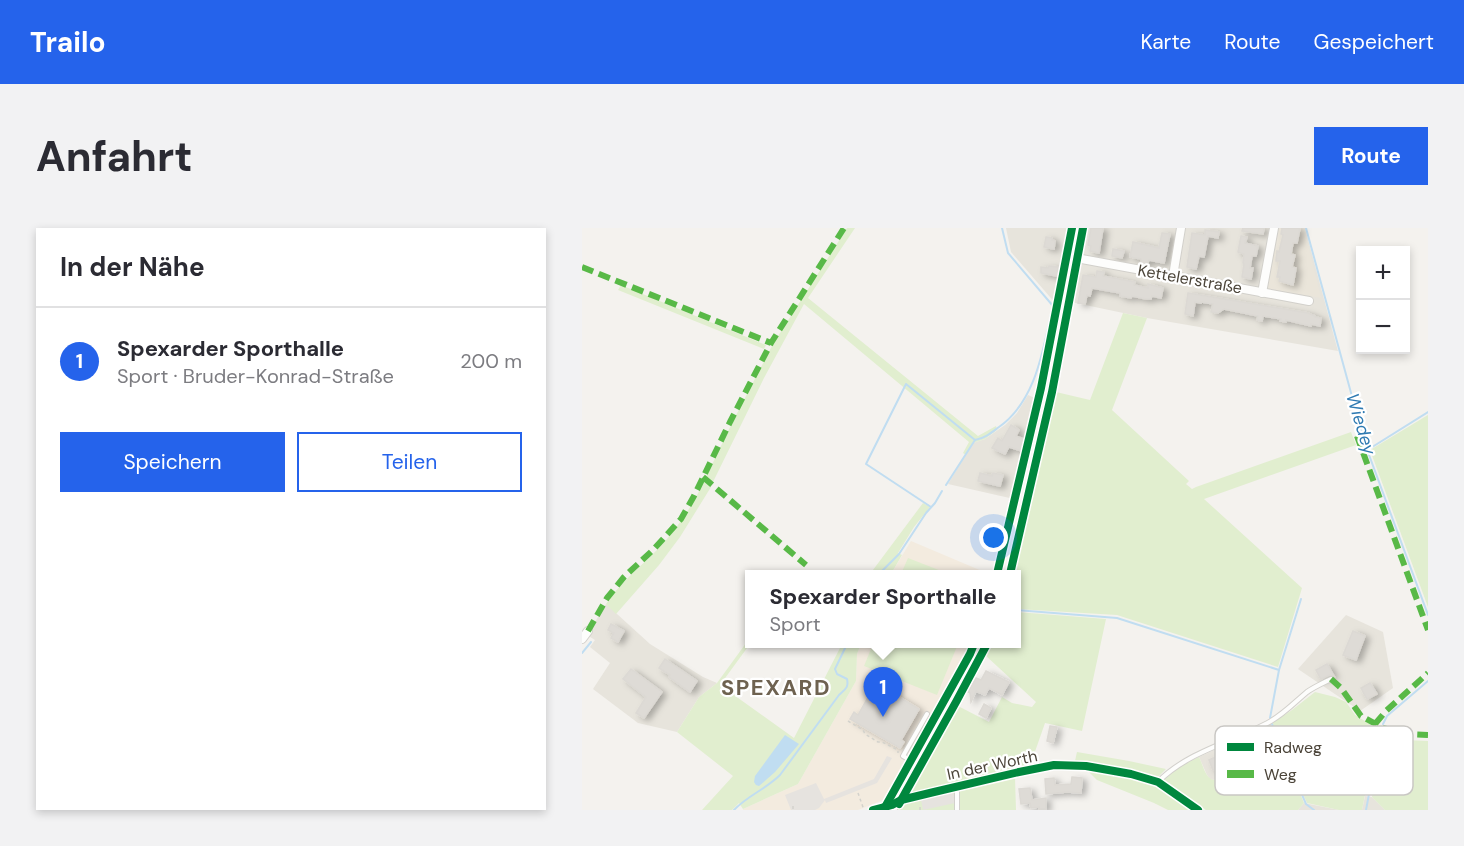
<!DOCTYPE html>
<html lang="de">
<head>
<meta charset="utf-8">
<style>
	:root { --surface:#fff; --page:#f2f2f3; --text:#2b2b33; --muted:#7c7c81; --line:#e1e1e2; --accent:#2563eb }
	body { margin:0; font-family:"DM Sans",sans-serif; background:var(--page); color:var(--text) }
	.controls { position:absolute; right:18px; top:18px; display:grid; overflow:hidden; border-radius:0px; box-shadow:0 3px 9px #0003 }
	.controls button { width:54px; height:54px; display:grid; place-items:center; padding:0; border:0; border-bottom:2px solid var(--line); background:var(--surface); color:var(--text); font:30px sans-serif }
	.you { position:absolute; left:412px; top:310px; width:21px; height:21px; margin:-15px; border:4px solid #fff; border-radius:50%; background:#1a73e8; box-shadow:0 0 0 9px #1a73e833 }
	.badge { display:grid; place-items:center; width:39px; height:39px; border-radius:50%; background:var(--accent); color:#fff; font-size:20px; font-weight:700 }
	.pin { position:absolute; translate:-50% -50px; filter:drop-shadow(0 2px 3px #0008) }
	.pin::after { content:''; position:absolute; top:32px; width:21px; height:18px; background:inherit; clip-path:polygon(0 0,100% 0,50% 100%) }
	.popup { position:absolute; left:163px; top:342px; width:276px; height:78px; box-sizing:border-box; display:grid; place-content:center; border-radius:0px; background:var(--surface); filter:drop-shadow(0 2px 4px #0005); font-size:20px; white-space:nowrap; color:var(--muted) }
	.popup b { font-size:22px; color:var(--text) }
	.popup::after { content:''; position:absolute; left:50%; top:100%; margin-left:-12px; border:12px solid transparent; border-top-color:var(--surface) }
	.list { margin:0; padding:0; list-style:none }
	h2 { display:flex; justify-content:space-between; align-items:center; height:78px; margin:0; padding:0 24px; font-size:26px }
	h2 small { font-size:20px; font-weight:400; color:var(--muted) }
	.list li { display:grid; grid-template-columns:39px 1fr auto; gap:18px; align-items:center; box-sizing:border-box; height:108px; padding:0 24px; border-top:2px solid var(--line) }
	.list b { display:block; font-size:22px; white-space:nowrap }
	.list p { margin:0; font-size:20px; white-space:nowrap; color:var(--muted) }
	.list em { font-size:20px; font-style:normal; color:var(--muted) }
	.actions { display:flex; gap:12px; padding:18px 24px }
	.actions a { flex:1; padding:14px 0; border:2px solid var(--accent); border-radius:0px; text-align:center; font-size:21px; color:var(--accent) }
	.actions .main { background:var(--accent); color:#fff }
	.map { position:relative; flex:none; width:846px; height:582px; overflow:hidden; border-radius:0px }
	header { display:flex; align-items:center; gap:36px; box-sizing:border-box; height:84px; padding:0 30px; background:var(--accent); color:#fff }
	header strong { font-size:28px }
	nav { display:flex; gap:33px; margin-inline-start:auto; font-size:21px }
	.intro { display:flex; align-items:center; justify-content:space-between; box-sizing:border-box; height:144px; padding:0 36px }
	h1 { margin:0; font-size:42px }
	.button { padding:15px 27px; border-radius:0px; background:var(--accent); color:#fff; font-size:21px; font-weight:700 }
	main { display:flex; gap:36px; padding:0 36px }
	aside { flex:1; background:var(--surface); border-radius:0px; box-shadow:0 3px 9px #0003 }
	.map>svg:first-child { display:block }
</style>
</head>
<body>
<header>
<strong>Trailo</strong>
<nav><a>Karte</a><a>Route</a><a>Gespeichert</a></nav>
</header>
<div class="intro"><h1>Anfahrt</h1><a class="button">Route</a></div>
<main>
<aside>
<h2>In der Nähe<small></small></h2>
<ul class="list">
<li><span class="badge">1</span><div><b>Spexarder Sporthalle</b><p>Sport · Bruder-Konrad-Straße</p></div><em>200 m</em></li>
</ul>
<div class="actions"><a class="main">Speichern</a><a>Teilen</a></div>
</aside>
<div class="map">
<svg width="846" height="582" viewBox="0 0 846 582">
	<defs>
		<filter id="shadow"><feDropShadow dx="4.5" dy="2.5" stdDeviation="3" flood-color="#0004"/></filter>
	</defs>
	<rect width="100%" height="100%" fill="#f4f2ee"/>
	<g fill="#e7e4dc">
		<polygon points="424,0 488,0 474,76 429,24"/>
		<polygon points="503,0 723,0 756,123 565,90 489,74"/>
		<polygon points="446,167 455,171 432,271 366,256 391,215 403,211 423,197 435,185"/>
		<polygon points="24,376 68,416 121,449 135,455 117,469 95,504 56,495 11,461 28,435 8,419 13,412 5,407"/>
		<polygon points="764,387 801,404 811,460 778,483 716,441"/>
		<polygon points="689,496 706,536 683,547 679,534 631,552 628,551 625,547 617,529"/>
		<polygon points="783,568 790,569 803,582 780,582"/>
		<polygon points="722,575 757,582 716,582"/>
	</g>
	<g fill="#f3ebdf">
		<polygon points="329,313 407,346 309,346"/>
		<polygon points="279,416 391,416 387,425 306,570 276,582 161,582 161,581 216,556 274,453 275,426"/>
	</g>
	<polygon fill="#eae5da" points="694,0 722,0 739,70 683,60"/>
	<g fill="#e1eecf">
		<polygon points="265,0 273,0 226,70 396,208 414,198 415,202 403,211 391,215 384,227 381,225 387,214 222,76 182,150 131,254 124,249 151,193 191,116"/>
		<polygon points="39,57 184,117 182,121 36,62"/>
		<polygon points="541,85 565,90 530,182 607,253 604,256 610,261 614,259 769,204 774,217 622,271 720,360 696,439 535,387 435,381 434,346 430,346 474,164 508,172"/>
		<polygon points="846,187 846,379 788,222"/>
		<path d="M 122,253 L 129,259 L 98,309 L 77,337 L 34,386 L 24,376 C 38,355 58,339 75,322 C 95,301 110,279 122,253 Z"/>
		<polygon points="341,275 348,279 332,299 316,325 320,327 309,346 288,346"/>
		<polygon points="326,330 367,346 319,346"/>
		<polygon points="435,384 524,391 500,503 463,495 448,538 332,565 329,564 327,561 363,497 366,499 376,478 407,494 420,469 430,475 450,479 454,474 403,427 408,416 434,416"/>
		<polygon points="167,411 168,416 138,457 212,510 260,416 279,416 275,426 274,453 216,556 161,581 157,575 150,582 120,582 151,548 95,504 117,469 135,455"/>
		<polygon points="291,416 376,416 355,467 282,438"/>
		<polygon points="733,464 753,469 764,474 773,487 796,501 780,582 757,582 725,575 690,495 710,482"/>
		<polygon points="801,504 822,512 846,513 846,582 803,582 790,569"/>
		<polygon points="495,524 547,533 584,541 575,550 551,542 493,533"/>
		<path d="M 617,529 C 621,537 623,549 631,552 L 679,534 L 684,546 L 706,536 L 722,575 L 716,582 L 624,582 L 582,552 L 598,538 Z"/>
		<polygon points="504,541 549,549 575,557 609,582 586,582 572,575 515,552"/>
		<polygon points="433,549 434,582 316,582 318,577 336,571"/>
	</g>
	<g fill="#e6e3df">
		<polygon points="305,528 310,530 295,555 244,575 243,572 237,580 233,582 209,582 203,567 234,555 242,571 292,551"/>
		<polygon points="371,564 373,575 341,582 339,572"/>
	</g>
	<polygon fill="#c0ddf1" points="203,507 217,516 193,544 177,558 174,557 172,554 173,548"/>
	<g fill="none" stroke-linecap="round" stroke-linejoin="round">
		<g stroke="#c0ddf1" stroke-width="2">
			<polyline points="724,0 783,216 846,387"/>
			<polyline points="787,221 846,184"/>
			<path d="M 364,257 L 393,212 C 403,210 409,205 417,199 C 455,172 461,120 471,78 L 426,25 L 420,0"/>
			<polyline points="349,279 284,236 324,156 393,212"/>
			<polyline points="297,346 317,326 344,285 353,275 360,263"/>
			<polyline points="434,382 535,390 697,442 688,490"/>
			<polyline points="0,425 9,414"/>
			<polyline points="697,442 719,371"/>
			<polyline points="690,496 724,576 732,582"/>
			<polyline points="801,496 805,488 846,453"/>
			<path d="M 152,582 C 165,568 184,561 198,547 L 257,467 C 263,461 267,460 265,451 L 255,446 L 253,441 L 265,416"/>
			<polyline points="784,582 799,503"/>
		</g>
	</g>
	<g fill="#dedbd6" stroke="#dcd9d4" stroke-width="1.5" filter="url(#shadow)">
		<polygon points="509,0 521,0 517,25 508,23 509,18 506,17"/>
		<polygon points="661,0 682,0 681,6 660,3"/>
		<polygon points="700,0 718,0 715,15 711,15 709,26 713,27 710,39 714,40 711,57 697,53 698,49 695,49 698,33 694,33 695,23 697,24 701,7 699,6"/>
		<polygon points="623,2 637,4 636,10 626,8 622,29 617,28 614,41 605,39 610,5 623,7"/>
		<polygon points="580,5 588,6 582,35 567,32 565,37 559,35 559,31 548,29 551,14 577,20"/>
		<polygon points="659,8 665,9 663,15 676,18 674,28 670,28 668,40 671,40 669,51 660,49 662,36 661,35 662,26 656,24"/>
		<polygon points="464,9 470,10 470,12 473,13 472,21 462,19"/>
		<polygon points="531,21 542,23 540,30 530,28"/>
		<polygon points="467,38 476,39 475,48 459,45 459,39 466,40"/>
		<polygon points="515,43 522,44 521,48 553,54 552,57 566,60 566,56 581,60 579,70 570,68 569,71 564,71 550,68 549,70 538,68 538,65 510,60 508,68 505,67 503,76 496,75 501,47 514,49"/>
		<polygon points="606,65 726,85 733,88 733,89 739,90 738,98 729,96 729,98 704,92 704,94 698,93 699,91 681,88 680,93 675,92 676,88 642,81 636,85 629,84 631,76 619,74 619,75 613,74 611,88 603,86"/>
		<polygon points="429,197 437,202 434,208 444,212 440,223 427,219 423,226 410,220 416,210 420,213"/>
		<polygon points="398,245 410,248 411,245 421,247 418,258 396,253"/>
		<polygon points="29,396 42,403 36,414 29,410 32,405 26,402"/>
		<polygon points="771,403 783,408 774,432 761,427"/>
		<polygon points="83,431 115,453 108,464 87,449 88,447 77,440"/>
		<polygon points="745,436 752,448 748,447 739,451 734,442"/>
		<polygon points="49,441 80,464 62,490 54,485 64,469 41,451"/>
		<polygon points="404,443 427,454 420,467 407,460 403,467 394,463 389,474 388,465 386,464 394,450 399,452"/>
		<polygon points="294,455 337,481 319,512 322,514 318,520 268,491 272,484 276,487"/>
		<polygon points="788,455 795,466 785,471 779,460"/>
		<polygon points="402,476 409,480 404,490 397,486"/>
		<polygon points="468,498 475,499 471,515 465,513"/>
		<polygon points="681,505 685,513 694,508 704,533 697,536 690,519 679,524 674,513 675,512 674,509"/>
		<polygon points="650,518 656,531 631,542 627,532 643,525 641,521"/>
		<polygon points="490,549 500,550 499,565 485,564 464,566 463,551 472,550 473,557 489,556"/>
		<polygon points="448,560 450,572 464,570 464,581 457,581 457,579 449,580 448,575 439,576 437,561"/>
	</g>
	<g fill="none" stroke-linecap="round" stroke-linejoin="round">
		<defs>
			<g id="lane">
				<polyline points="332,534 321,528 345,486"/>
				<path d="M 576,554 C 606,523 652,514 689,493 C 703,485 713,474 725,464 C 732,459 741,455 749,451"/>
				<polyline points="375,582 375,559"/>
			</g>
			<g id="street">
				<polyline points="489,29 727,73"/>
				<polyline points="591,48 599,0"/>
				<polyline points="680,65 692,0"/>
				<polyline points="0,411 6,403"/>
				<polyline points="291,582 310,577 319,572 352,564 437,544 472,537 504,538 549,546 576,554 616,582"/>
			</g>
			<g id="secondary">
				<polyline points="422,346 465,162 495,0"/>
				<polyline points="308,582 391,432 399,416"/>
			</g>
		</defs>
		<use href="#lane" stroke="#d2d0cb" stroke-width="6"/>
		<use href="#street" stroke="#d2d0cb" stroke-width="10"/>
		<use href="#secondary" stroke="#d3cfc5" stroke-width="14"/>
		<g stroke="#d3d2cc" stroke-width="1.5" stroke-dasharray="3 3" stroke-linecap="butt">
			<polyline points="266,493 281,502 283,506 296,514 300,514 316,522 316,525"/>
			<polyline points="276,565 282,582"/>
			<polyline points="211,578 211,582"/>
			<polyline points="338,582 338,578"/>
		</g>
		<use href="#lane" stroke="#fdfdfc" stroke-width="4"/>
		<use href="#street" stroke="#fdfdfc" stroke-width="8"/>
		<use href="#secondary" stroke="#f7f6f1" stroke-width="12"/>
		<g stroke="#58b947" stroke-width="6" stroke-dasharray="12 6" stroke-linecap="butt">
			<polyline points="0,39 189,115"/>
			<polyline points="775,208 846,402"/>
			<polyline points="121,249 224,337"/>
			<polyline points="6,403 25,370 42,349 72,321 99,291 112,268 148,194 189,115 262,0"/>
			<polyline points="749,451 759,460 779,488 801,500 823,506 846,507"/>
			<polyline points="793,496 804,483 846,445"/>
		</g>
		<defs>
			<g id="cycleway">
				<polyline points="415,346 459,160 490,0"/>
				<polyline points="428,346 470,164 501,0"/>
				<polyline points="317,576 374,474 405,416"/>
				<polyline points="302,581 388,426 392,416"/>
				<polyline points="291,582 310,577 319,572 352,564 437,544 472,537 504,538 549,546 576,554 616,582"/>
			</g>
		</defs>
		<use href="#cycleway" stroke="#fff" stroke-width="11"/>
		<use href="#cycleway" stroke="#00873e" stroke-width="8"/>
	</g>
	<g text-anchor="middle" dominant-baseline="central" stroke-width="4.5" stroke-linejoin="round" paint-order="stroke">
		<g font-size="16" fill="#4b4439" stroke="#fff">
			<text transform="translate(608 51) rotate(10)">Kettelerstraße</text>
			<text transform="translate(410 537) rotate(-12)">In der Worth</text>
		</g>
		<g font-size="18" font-style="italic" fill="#2e7ab2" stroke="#fff">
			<text transform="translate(779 196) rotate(73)">Wiedey</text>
		</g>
		<g font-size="22" font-weight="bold" letter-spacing="1.5" fill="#6e6250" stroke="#fff">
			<text x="194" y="459">SPEXARD</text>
		</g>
	</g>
	<rect x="633" y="498" width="198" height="69" rx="9" fill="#fff" stroke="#c9c7c4" stroke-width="1.5"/>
	<rect x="645" y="515" width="27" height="8" fill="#00873e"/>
	<rect x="645" y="542" width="27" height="8" fill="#58b947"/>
	<g font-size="16" fill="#4b4439">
		<text x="682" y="525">Radweg</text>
		<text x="682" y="552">Weg</text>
	</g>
</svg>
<div class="controls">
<button>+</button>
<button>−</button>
</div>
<div class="you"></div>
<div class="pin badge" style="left:301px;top:489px">1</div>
<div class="popup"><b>Spexarder Sporthalle</b>Sport</div>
</div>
</main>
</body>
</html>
